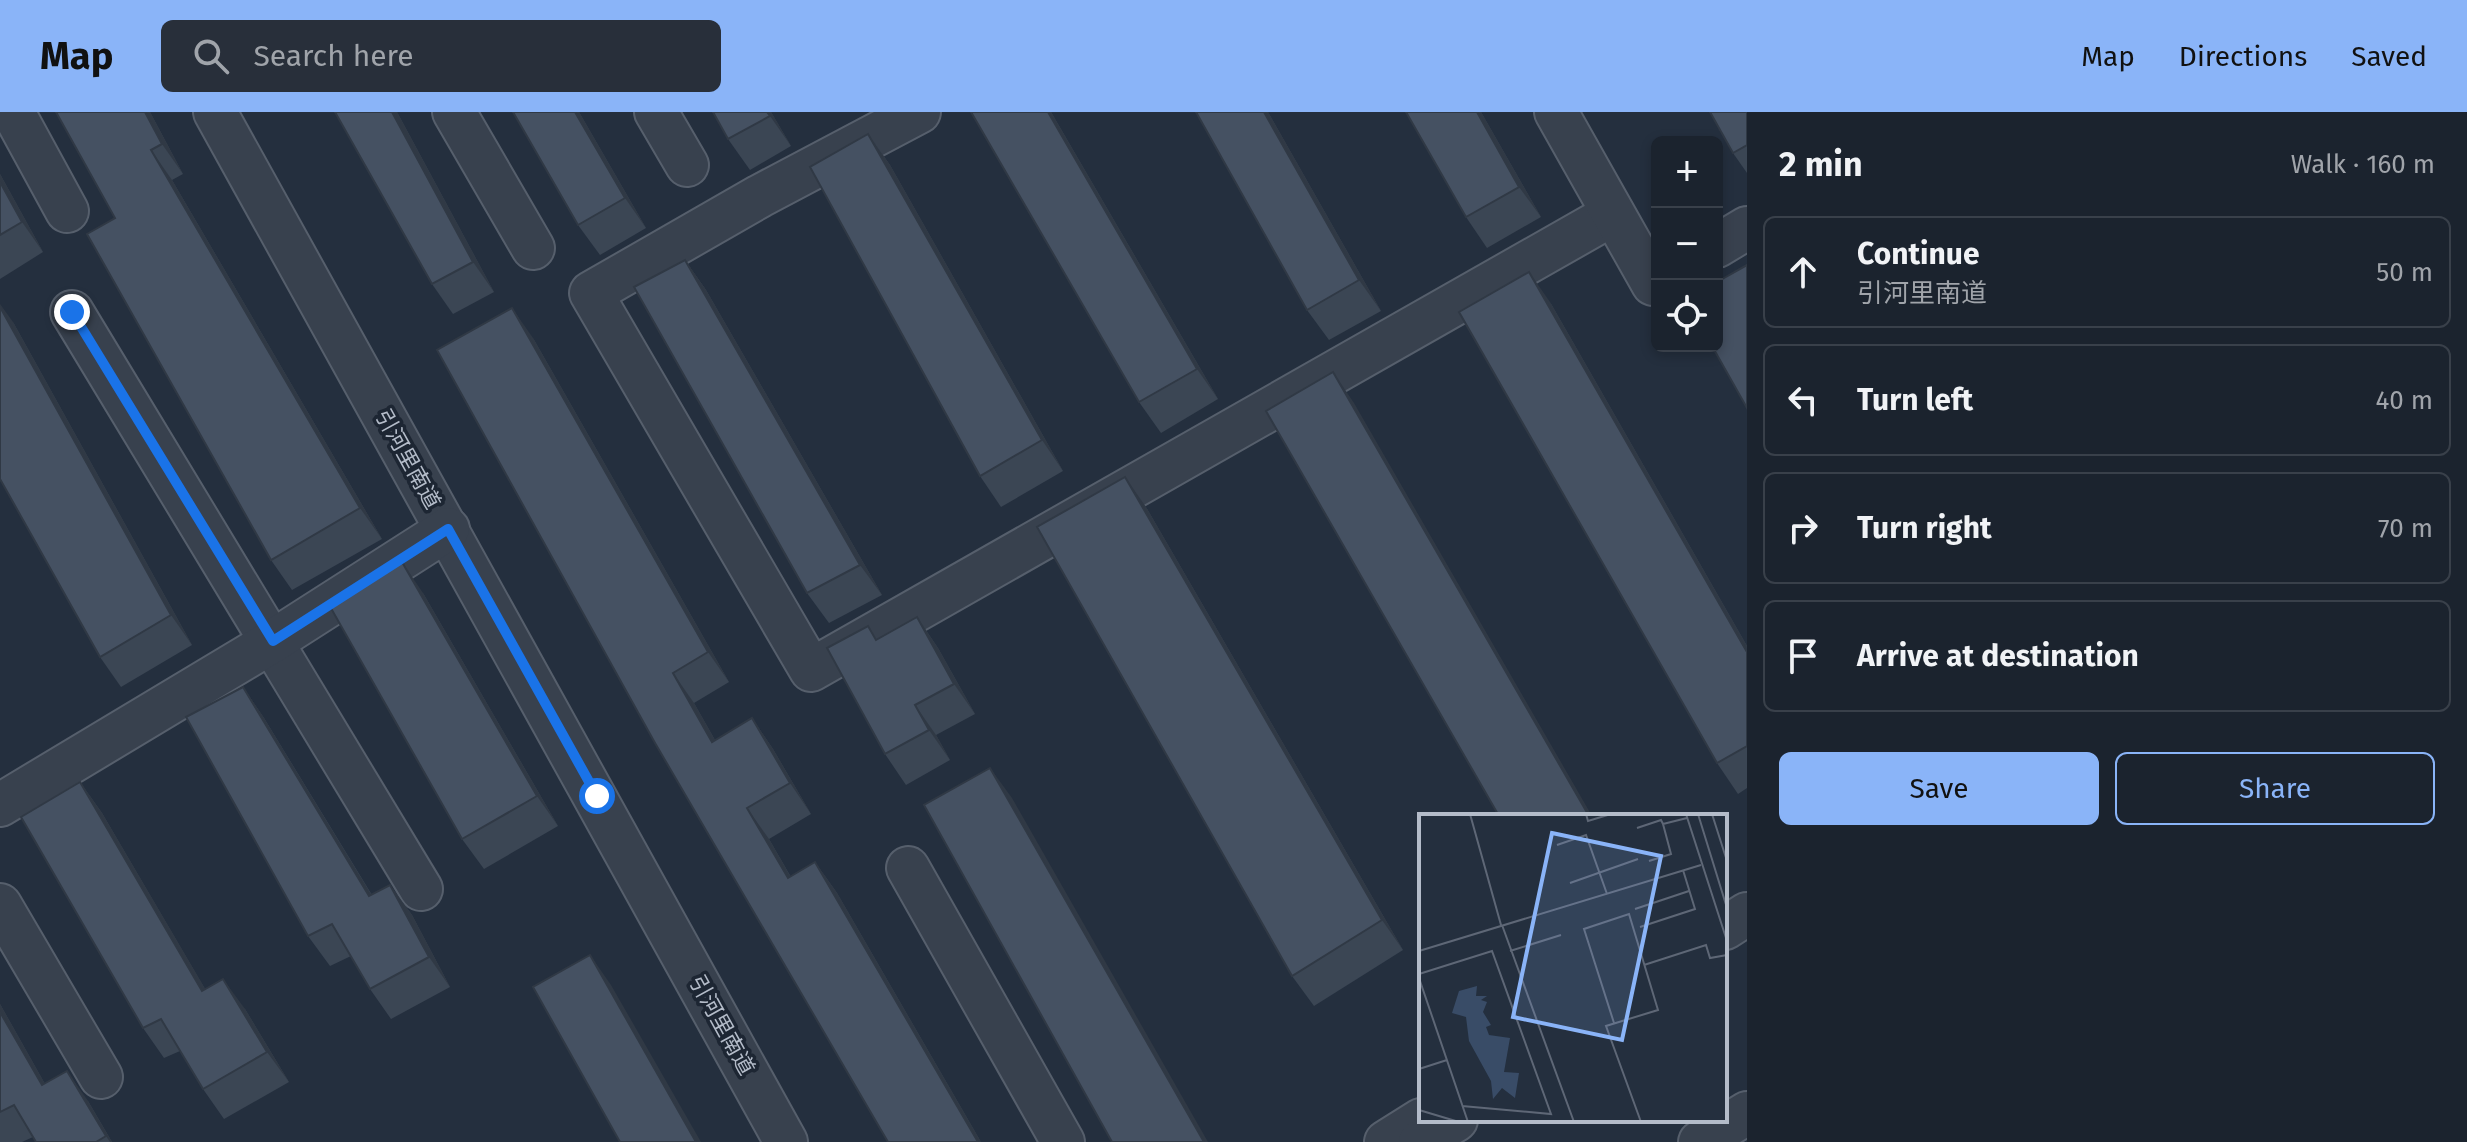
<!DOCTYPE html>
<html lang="en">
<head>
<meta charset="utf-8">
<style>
	:root { --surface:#1b232e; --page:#282f3a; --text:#f1f3f6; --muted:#a0a4aa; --line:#39404a; --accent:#8ab4f8 }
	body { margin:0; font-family:"Fira Sans","Noto Sans SC",sans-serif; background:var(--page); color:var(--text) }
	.controls { position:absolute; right:24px; top:24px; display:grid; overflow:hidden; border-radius:12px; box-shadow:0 4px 12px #0003 }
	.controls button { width:72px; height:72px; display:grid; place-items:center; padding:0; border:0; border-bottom:2px solid var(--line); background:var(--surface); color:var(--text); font:40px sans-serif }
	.stop { position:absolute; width:24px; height:24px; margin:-18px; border:6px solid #1a73e8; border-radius:50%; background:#fff }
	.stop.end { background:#1a73e8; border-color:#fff; box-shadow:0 2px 8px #0008 }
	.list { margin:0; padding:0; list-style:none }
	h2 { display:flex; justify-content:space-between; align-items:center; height:104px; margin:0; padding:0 32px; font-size:34px }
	h2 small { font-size:26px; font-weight:400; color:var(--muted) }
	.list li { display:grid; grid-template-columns:52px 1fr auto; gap:24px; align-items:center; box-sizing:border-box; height:112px; margin:0 16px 16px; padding:0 16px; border:2px solid var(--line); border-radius:12px }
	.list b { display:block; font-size:30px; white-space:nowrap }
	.list p { margin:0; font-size:26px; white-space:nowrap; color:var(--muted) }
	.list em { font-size:26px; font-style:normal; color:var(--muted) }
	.actions { display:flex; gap:16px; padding:24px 32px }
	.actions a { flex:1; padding:18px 0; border:2px solid var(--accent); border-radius:12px; text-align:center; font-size:28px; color:var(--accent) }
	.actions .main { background:var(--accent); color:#111 }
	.icon { flex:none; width:44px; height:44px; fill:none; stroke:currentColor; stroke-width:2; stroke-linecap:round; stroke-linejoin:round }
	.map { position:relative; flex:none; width:1747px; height:1030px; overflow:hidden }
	header { display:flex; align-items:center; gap:48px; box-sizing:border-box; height:112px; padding:0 40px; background:var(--accent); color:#111 }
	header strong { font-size:38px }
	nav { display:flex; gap:44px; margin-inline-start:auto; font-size:28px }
	.search { width:560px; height:72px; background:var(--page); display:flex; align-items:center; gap:20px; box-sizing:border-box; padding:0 28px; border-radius:12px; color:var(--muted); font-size:30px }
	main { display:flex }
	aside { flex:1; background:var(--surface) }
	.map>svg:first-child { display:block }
</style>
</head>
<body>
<header>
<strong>Map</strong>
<div class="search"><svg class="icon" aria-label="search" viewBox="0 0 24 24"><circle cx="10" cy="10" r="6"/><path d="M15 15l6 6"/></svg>Search here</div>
<nav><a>Map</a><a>Directions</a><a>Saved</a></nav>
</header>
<main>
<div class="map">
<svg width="1747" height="1030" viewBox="0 0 1747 1030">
	<rect width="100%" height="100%" fill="#242f3e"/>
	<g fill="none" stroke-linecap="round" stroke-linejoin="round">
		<defs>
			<g id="minor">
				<polyline points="13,0 67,99"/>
				<polyline points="215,0 786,1030"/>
				<polyline points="454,0 533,136"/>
				<polyline points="656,0 687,53"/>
				<polyline points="919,0 760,84 591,181 811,558 1613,102"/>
				<polyline points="1556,0 1653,172 1657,170"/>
				<polyline points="1717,134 1747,116"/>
				<polyline points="72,200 421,777"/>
				<polyline points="0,693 273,529 448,417"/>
				<polyline points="908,756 1063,1030"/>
				<polyline points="0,793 101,965"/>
				<polyline points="1725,816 1747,802"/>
				<polyline points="1386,1030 1421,1008"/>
				<polyline points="1420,1030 1456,1008"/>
				<polyline points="1700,1030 1747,1001"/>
			</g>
		</defs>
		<use href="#minor" stroke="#565f6c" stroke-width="46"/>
		<use href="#minor" stroke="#38414e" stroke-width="42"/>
	</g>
	<g fill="#3b4654">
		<polygon points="150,0 183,62 172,68 382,427 292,478 271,448 115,106"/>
		<polygon points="397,0 494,180 453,202 432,172"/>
		<polygon points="579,0 646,116 600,143 578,113"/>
		<polygon points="713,0 771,0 791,34 750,58 728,27"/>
		<polygon points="971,0 1051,0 1218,287 1161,321 1139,290"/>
		<polygon points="1268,0 1381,199 1329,228 1307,198"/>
		<polygon points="1481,0 1541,105 1487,136 1466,105"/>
		<polygon points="1747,0 1747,61 1733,41"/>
		<polygon points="868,22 890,53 1063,359 1001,395 980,364"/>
		<polygon points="0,62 43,140 0,167"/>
		<polygon points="685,148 706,178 882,483 829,511 807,481"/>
		<polygon points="1550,190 1747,534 1747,676 1738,682 1717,651"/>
		<polygon points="13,210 192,533 121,575 100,545"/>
		<polygon points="533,226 729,570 694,591 715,628 752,606 773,637 811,702 769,727 791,765 815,750 837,781 981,1030 655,631"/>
		<polygon points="1146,395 1403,838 1314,894 1292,864"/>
		<polygon points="423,481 558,714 484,757 462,727"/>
		<polygon points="917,505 938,536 975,602 936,623 950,648 906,673 885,642 877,527"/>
		<polygon points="243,575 264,606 372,783 390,773 412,803 450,875 391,907 370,877 351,844 330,854 308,824"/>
		<polygon points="80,670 102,701 205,877 245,897 289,970 224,1007 203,977 180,939 164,946 143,916"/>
		<polygon points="0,892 45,972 88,989 112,1030 36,1030 33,1025 22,1030 0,1030"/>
	</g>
	<g fill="#303945">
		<polygon points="145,0 150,0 183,62 162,32"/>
		<polygon points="392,0 397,0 494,180 473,150"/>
		<polygon points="575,0 579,0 646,116 625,86"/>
		<polygon points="767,0 771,0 791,34 770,4"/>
		<polygon points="1048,0 1051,0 1218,287 1197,257"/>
		<polygon points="1264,0 1268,0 1381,199 1359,168"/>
		<polygon points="1477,0 1481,0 1541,105 1519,75"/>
		<polygon points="868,22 890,53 1063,359 1042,328"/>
		<polygon points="151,38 172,68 382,427 360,396"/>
		<polygon points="0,62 43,140 22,110 0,70"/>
		<polygon points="685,148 706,178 882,483 860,453"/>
		<polygon points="1529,160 1550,190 1747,534 1747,540"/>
		<polygon points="0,192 13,210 192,533 171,503 0,195"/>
		<polygon points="512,196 533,226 729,570 708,540"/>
		<polygon points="1333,260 1354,291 1592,704 1589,704"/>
		<polygon points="1125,365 1146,395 1403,838 1382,808"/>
		<polygon points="402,450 423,481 558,714 537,684"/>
		<polygon points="917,505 938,536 975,602 954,572"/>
		<polygon points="673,561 694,591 733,660 712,630"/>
		<polygon points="243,575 264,606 391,815 369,784"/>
		<polygon points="915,593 936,623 950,648 929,618"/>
		<polygon points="752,606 773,637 811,702 790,671"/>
		<polygon points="990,656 1012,686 1208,1030 1204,1030"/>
		<polygon points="80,670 102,701 224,909 202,879"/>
		<polygon points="747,696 769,727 809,797 788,766"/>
		<polygon points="815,750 837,781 981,1030 978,1030"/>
		<polygon points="390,773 412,803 450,875 429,845"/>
		<polygon points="590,843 611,873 701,1030 696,1030"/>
		<polygon points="223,867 245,897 289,970 267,940"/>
		<polygon points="0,892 63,1004 42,973 0,900"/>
		<polygon points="67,959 88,989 112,1030 110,1030 106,1024"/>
	</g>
	<g fill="#455162" stroke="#303945" stroke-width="2">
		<polygon points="56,0 145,0 162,32 151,38 360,396 271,448 87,122 115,106"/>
		<polygon points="335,0 392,0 473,150 432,172"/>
		<polygon points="513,0 575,0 625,86 578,113"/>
		<polygon points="713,0 767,0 770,4 728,27"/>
		<polygon points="971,0 1048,0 1197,257 1139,290"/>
		<polygon points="1196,0 1264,0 1359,168 1307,198"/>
		<polygon points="1406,0 1477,0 1519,75 1466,105"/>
		<polygon points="1710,0 1747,0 1747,33 1733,41"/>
		<polygon points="868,22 1042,328 980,364 810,55"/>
		<polygon points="0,70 22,110 0,123"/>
		<polygon points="685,148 860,453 807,481 634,175"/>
		<polygon points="1747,153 1747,296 1712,234 1717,234 1717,170"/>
		<polygon points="1529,160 1747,540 1747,634 1717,651 1459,200"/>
		<polygon points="0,195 171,503 100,545 0,367"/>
		<polygon points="512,196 708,540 673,561 712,630 752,606 790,671 747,696 788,766 815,750 978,1030 888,1030 655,631 437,238"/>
		<polygon points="1333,260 1589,704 1499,704 1266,299"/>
		<polygon points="1125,365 1382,808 1292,864 1037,415"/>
		<polygon points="402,450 537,684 462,727 328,491"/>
		<polygon points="917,505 954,572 915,593 929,618 885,642 827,536 868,514 876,528"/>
		<polygon points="243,575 369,784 390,773 429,845 370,877 332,812 308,824 186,605"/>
		<polygon points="990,656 1204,1030 1112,1030 924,693"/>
		<polygon points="80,670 202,879 223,867 267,940 203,977 161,907 143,916 21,705"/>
		<polygon points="590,843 696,1030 620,1030 533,875"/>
		<polygon points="0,900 42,973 67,959 106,1024 96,1030 36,1030 14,993 0,1000"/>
	</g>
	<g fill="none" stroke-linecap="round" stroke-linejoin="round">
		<polyline stroke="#1a73e8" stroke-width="10" points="72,200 273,529 448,417 597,684"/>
	</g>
	<g text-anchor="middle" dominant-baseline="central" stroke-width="7" stroke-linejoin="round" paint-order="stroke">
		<g font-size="22" fill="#b4bcc9" stroke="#1d2633">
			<text transform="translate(408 347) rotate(61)">引河里南道</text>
			<text transform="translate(722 913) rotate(61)">引河里南道</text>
		</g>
	</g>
	<g transform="translate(1419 702)">
		<rect width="308" height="308" fill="#242f3e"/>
		<path d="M 58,172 L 57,182 L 68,182 L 62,186 L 68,188 L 64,198 L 72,211 L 67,213 L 70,221 L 91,224 L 85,258 L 100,259 L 96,284 L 83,274 L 74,285 L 72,267 L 50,227 L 47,203 L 33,199 L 40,177 Z" fill="#394c67"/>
		<path fill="none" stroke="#5e6776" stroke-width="2" d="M 51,0 L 82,111M 167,0 L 169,7 L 192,0M 267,0 L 308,127M 279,0 L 308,94M 293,0 L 308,47M 218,14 L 242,6 L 244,10M 138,31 L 167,21 L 188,80M 230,47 L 252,40 L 244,10 L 268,4M 151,69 L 219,45M 216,95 L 270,77M 83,111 L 155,308M 221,113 L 276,95 L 264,56M 0,137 L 282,51M 91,137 L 142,121M 225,151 L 287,131 L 291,144 L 308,141M 0,160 L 73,137 L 132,300 L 43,292M 0,164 L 49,308M 195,209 L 165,115 L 210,100 L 239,196 L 187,212 L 222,308M 0,255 L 28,246M 0,296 L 40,308"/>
		<path fill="#8ab4f8" fill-opacity="0.15" stroke="#8ab4f8" stroke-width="4" d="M 133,19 L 242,42 L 203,226 L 94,203 Z"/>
		<rect width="308" height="308" fill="none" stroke="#b4bcc9" stroke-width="4"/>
	</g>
</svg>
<div class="controls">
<button>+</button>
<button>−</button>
<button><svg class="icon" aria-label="locate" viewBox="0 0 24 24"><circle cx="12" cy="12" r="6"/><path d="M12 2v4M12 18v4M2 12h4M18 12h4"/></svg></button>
</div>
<div class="stop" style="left:597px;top:684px"></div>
<div class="stop end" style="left:72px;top:200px"></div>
</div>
<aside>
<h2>2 min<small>Walk · 160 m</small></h2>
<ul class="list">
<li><svg class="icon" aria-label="ahead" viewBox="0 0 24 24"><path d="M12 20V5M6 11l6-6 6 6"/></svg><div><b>Continue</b><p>引河里南道</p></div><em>50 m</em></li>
<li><svg class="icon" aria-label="left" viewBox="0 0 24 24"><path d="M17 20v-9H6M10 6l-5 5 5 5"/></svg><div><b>Turn left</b></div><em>40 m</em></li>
<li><svg class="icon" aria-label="right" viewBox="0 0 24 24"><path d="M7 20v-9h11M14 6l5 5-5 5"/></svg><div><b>Turn right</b></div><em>70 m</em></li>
<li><svg class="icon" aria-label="arrive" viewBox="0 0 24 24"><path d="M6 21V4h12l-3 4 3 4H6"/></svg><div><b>Arrive at destination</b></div></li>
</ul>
<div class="actions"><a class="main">Save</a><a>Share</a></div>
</aside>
</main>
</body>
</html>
